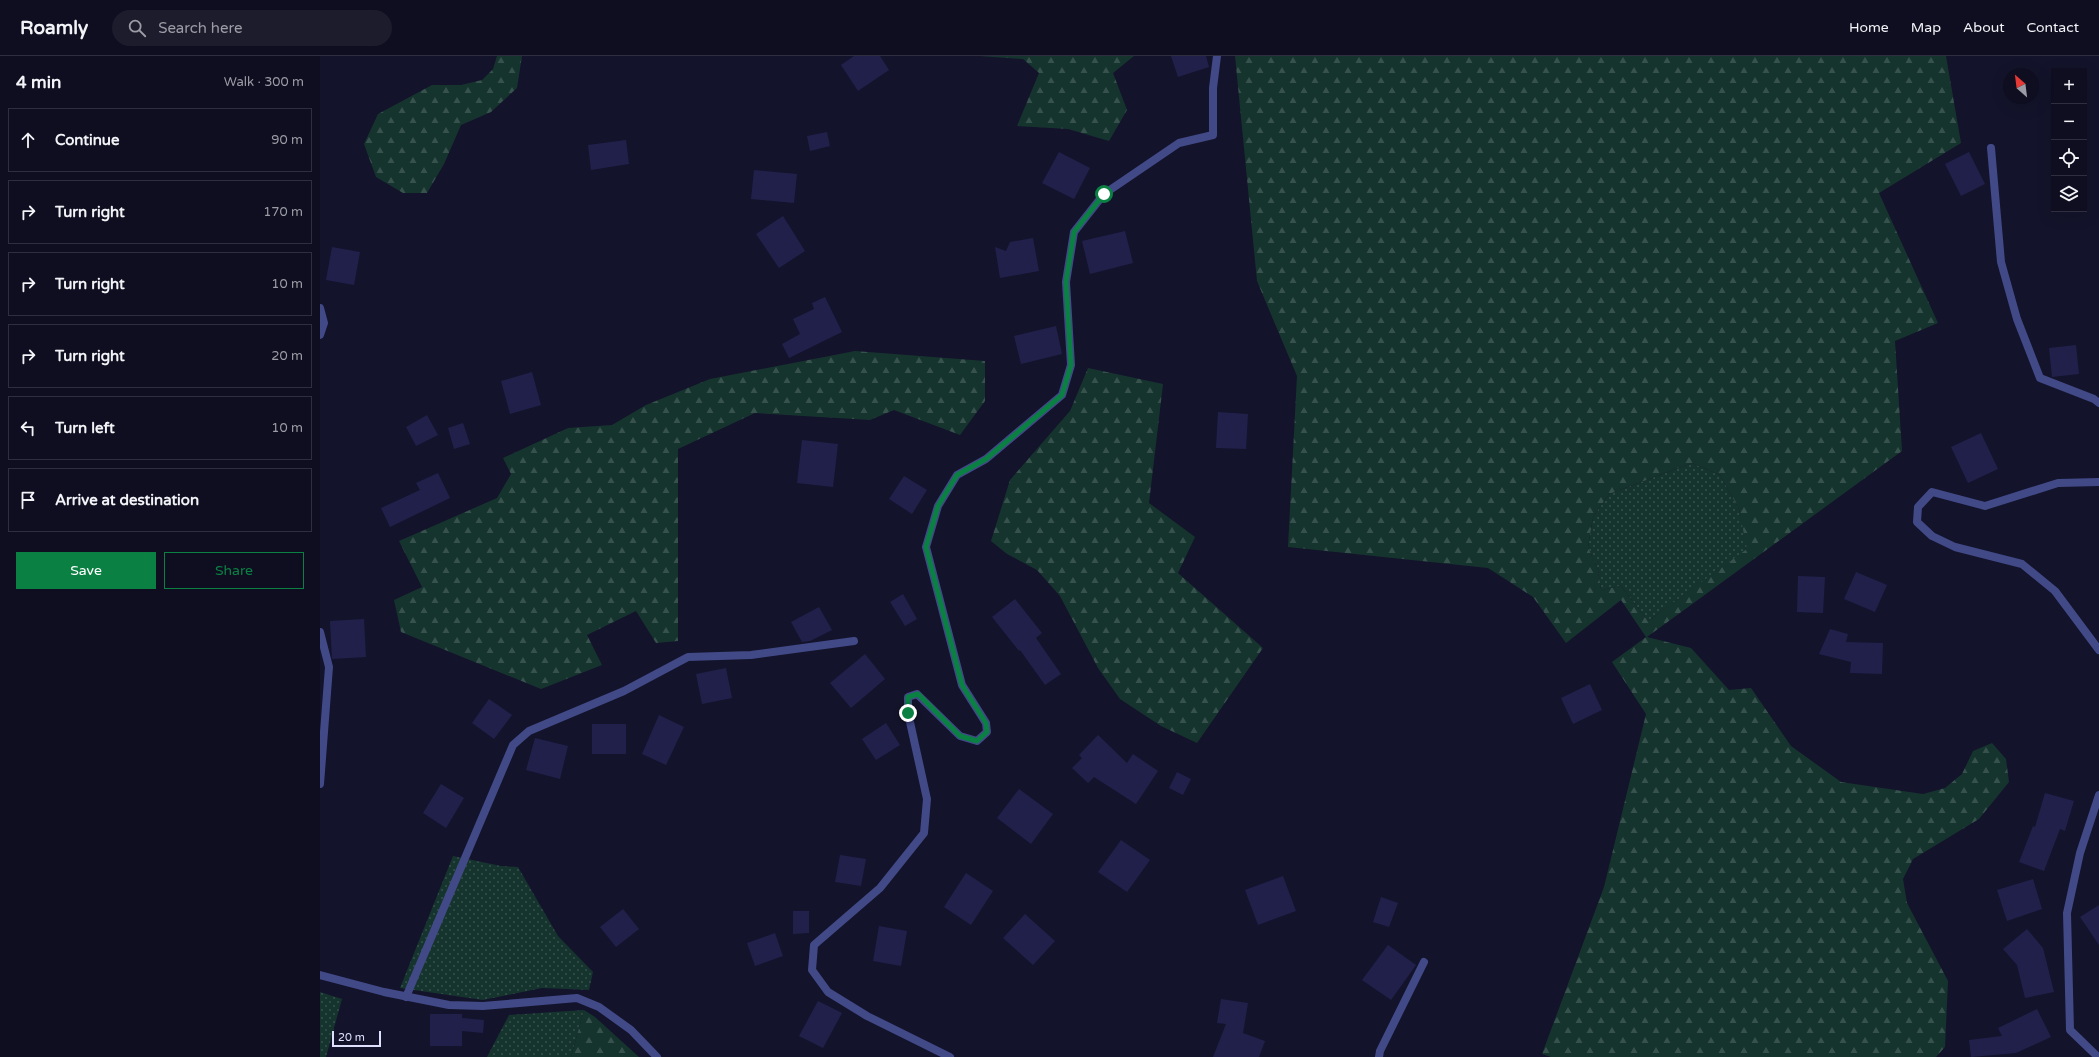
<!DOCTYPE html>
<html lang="en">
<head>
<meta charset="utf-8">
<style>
	:root { --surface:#0e0e20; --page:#1c1c2d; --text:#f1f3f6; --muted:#9b9ca5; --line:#2e2e3e; --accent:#0b8043 }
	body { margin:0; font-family:"Varela Round",sans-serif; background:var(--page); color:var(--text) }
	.controls { position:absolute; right:12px; top:12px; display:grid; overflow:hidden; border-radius:0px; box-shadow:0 4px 16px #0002 }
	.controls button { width:36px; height:36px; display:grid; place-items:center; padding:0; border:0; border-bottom:1px solid var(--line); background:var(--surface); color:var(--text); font:20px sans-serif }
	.compass { position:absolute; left:1683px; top:12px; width:36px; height:36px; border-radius:50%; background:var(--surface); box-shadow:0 4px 16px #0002; rotate:332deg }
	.scale { position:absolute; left:12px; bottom:10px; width:49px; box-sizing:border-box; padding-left:4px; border:2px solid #dee0fd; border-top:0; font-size:11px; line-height:14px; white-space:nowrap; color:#dee0fd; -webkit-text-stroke:3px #13132b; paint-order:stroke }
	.stop { position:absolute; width:12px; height:12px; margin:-9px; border:3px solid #0b8043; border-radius:50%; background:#fff }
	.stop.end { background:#0b8043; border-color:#fff; box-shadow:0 1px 4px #0008 }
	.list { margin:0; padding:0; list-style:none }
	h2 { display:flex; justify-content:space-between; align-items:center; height:52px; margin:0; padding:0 16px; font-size:17px }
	h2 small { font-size:13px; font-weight:400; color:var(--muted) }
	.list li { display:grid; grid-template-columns:26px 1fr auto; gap:12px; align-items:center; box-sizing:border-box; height:64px; margin:0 8px 8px; padding:0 8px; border:1px solid var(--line); border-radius:0px }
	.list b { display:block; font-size:15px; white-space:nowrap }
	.list em { font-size:13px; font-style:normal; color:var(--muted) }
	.actions { display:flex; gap:8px; padding:12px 16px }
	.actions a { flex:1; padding:9px 0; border:1px solid var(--accent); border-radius:0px; text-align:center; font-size:14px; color:var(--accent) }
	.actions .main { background:var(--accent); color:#fff }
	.icon { flex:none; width:22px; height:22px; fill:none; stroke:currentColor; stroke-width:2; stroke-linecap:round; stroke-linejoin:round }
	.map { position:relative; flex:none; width:1779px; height:1001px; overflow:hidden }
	header { display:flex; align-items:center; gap:24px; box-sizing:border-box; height:56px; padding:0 20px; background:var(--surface); border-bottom:1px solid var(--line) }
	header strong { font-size:19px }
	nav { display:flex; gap:22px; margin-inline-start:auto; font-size:14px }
	.search { width:280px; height:36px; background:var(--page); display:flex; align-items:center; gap:10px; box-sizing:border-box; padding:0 14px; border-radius:22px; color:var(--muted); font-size:15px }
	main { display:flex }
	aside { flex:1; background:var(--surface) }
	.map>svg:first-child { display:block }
</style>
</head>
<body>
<header>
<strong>Roamly</strong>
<div class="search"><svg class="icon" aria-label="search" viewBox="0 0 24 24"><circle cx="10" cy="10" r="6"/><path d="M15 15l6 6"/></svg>Search here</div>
<nav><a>Home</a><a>Map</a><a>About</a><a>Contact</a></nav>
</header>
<main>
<aside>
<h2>4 min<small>Walk · 300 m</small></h2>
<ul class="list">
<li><svg class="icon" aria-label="ahead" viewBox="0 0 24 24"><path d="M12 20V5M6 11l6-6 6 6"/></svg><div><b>Continue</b></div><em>90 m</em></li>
<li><svg class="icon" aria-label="right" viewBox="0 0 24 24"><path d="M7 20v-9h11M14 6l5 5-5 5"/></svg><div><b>Turn right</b></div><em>170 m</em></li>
<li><svg class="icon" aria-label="right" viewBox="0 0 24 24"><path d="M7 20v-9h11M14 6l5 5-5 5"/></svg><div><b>Turn right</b></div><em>10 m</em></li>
<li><svg class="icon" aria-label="right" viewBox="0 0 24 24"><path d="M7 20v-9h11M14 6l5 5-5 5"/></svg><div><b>Turn right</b></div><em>20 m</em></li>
<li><svg class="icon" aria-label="left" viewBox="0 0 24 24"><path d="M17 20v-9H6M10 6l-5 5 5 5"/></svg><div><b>Turn left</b></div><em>10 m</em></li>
<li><svg class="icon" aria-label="arrive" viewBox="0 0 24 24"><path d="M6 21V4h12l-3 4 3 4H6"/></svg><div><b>Arrive at destination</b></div></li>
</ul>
<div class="actions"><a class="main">Save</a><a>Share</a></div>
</aside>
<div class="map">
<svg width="1779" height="1001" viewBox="0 0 1779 1001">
	<defs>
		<pattern id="grass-dots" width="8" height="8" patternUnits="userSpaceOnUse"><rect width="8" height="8" fill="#16342e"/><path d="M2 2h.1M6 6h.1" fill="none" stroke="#37514d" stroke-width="1.8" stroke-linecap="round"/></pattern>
		<pattern id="forest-firs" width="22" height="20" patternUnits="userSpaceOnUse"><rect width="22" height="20" fill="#16342e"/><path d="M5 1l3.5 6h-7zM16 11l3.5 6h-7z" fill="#37514d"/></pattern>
	</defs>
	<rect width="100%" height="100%" fill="#13132b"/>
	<g fill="url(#grass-dots)">
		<polygon points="1372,407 1400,419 1419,453 1428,493 1328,565 1301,530 1281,534 1278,514 1268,491 1273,461 1289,438"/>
		<polygon points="133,800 181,810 198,811 238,880 273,916 269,934 222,932 163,944 80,932"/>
		<polygon points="0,936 22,943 6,1001 0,1001"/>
		<polygon points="264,954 251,1001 167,1001 189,959"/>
	</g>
	<g fill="url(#forest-firs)" fill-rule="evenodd">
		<polygon points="177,0 202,0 197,32 171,56 141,69 124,108 107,137 83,137 56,121 44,88 58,58 112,29 141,29 162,24 173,13"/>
		<polygon points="659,0 814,0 793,17 807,54 789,85 748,73 697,70 719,17 703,3"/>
		<path d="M 915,0 L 1626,0 L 1641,87 L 1559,137 L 1618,267 L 1575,285 L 1582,395 L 1327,581 L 1371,592 L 1409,634 L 1431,632 L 1471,690 L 1521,726 L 1603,738 L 1625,732 L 1642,718 L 1653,695 L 1672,687 L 1686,703 L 1689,726 L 1659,763 L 1593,803 L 1583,823 L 1587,847 L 1628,925 L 1625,991 L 1616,1001 L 1231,1001 L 1222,998 L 1284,831 L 1326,658 L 1292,606 L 1326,581 L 1301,544 L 1246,587 L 1213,541 L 1168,512 L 968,491 L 977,320 L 937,225 ZM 1372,407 L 1400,419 L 1419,453 L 1427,493 L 1328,565 L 1301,530 L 1281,534 L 1278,514 L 1268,491 L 1273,461 L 1289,438 Z"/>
		<polygon points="535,295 665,305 665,345 640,379 574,354 550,364 435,357 358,393 358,585 336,587 316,555 267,579 282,609 221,633 81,576 74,544 102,531 79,485 177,442 191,418 183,402 248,372 292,369 326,349 390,323"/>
		<polygon points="768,312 843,328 829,447 875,481 858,517 943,592 877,687 841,670 800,643 778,612 740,540 717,514 687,498 671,485 690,424 750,355"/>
		<polygon points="264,954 275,961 319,1001 251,1001"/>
	</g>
	<g fill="#21204b">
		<polygon points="534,0 560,0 569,14 538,35 521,9"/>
		<polygon points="851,0 886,0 889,11 858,21"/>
		<polygon points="507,76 510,90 490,95 487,80"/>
		<polygon points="306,84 309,108 271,114 268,89"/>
		<polygon points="739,96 770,112 754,143 722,127"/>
		<polygon points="1649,96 1665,128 1641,140 1625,108"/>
		<polygon points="434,114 477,118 474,147 431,143"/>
		<polygon points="463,160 485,195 459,212 436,178"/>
		<polygon points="805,175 813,207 770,218 762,185"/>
		<polygon points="713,182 719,215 680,222 675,191 686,195 690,186"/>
		<polygon points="12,191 40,196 34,229 6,224"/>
		<polygon points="505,241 522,276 469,302 462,288 480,278 473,263 494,253 492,247"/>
		<polygon points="736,270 742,298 701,308 694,280"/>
		<polygon points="1756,289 1759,318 1732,321 1729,292"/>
		<polygon points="212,316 221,349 190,358 181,325"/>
		<polygon points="898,356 928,358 926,393 896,392"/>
		<polygon points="107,359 118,379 96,390 86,371"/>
		<polygon points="143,367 150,388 134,393 128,372"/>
		<polygon points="1661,377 1678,413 1648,427 1631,391"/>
		<polygon points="482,384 518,388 513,431 477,427"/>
		<polygon points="118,417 130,442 70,471 61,452 100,434 96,427"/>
		<polygon points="584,420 607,434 592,458 569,443"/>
		<polygon points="1536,516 1567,529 1555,556 1524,543"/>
		<polygon points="1478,520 1505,521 1503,557 1477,556"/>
		<polygon points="583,538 597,563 585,570 570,546"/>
		<polygon points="695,543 722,577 716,582 741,618 725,629 700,594 699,595 672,561"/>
		<polygon points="499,551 512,574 490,585 482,586 471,566"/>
		<polygon points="44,563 46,601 12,603 10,565"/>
		<polygon points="1510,573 1528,578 1526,586 1563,587 1562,618 1530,617 1531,606 1499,598"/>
		<polygon points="545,598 565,623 531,652 510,627"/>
		<polygon points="406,612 412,642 382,648 376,618"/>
		<polygon points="1270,628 1282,654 1253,668 1241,642"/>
		<polygon points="169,643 192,659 174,683 152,667"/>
		<polygon points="339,659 364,671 346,709 322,698"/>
		<polygon points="566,667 580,689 556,704 542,683"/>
		<rect x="272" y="668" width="34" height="30"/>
		<polygon points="778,679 807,707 813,698 838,715 816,748 774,721 768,727 752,712 762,702 759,699"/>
		<polygon points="215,682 248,690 240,723 206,714"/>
		<polygon points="857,716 871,723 863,739 849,732"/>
		<polygon points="121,728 144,742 126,772 103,757"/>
		<polygon points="699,733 733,758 711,788 677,762"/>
		<polygon points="1725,737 1754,745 1745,775 1740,773 1724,815 1699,806 1713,770 1715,771"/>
		<polygon points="801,784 830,804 807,836 778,816"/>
		<polygon points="520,799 546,803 541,830 515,826"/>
		<polygon points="646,817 673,835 651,869 624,851"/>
		<polygon points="963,820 976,855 938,869 925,834"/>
		<polygon points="1713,823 1722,853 1687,865 1677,834"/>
		<polygon points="1061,841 1078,847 1069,871 1053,866"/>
		<polygon points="1779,849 1779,889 1760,861"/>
		<polygon points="303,853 319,873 296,891 280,871"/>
		<polygon points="473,855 489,855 489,877 473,878"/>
		<polygon points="705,858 735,885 713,909 683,882"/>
		<polygon points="559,870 587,875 581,910 553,905"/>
		<polygon points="1707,873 1723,892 1734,936 1705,942 1697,909 1683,893"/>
		<polygon points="455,877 463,900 435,910 427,887"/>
		<polygon points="1068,889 1096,909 1071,944 1042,924"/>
		<polygon points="901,943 928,947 923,977 945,985 939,1001 893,1001 906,968 897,967"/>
		<polygon points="498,945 522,957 503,992 479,980"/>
		<polygon points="1717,953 1731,981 1696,997 1651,1001 1649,984 1682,980 1678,972"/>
		<polygon points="110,958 142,958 142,962 164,964 163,977 142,975 142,990 110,990"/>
	</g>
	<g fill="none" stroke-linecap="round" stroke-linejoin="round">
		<g stroke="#414987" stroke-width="8">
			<polyline points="1671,92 1681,206 1697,263 1720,322 1774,343 1779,347"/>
			<polyline points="0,252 4,267 0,279"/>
			<polyline points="1779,426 1738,427 1665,450 1612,436 1598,451 1597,466 1612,480 1635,491 1702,508 1735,535 1779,594"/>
			<polyline points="0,576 9,611 0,728"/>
			<polyline points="0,919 64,936 129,949 163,950 257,942 279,951 311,974 337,1001"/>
			<polyline points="86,941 193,689 209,675 304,635 368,601 431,599 534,585"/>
			<polyline points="630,1001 547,960 508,936 492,914 494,889 560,832 604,777 607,743 588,657 588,641 597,638 640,680 657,685 667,676 666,667 642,629 606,491 618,450 637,419 666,403 742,339 751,309 746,226 754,176 784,138 859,87 893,79 893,32 897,0"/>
			<polyline points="1059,1001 1060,995 1104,906"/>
			<polyline points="1778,1001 1750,974 1747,857 1760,797 1779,739"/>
		</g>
	</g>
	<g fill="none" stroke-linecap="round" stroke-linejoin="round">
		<polyline stroke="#0b8043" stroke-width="5" points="588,657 588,641 598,638 640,680 657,685 667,676 666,667 642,629 606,491 618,450 637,419 666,403 742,339 751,309 746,226 754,176 784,138"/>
	</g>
</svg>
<div class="controls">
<button>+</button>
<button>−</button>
<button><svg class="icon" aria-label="locate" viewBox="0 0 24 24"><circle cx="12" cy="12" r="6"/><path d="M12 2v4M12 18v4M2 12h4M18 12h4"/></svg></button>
<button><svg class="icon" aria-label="layers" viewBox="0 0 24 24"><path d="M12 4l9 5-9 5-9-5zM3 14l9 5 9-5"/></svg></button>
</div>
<svg class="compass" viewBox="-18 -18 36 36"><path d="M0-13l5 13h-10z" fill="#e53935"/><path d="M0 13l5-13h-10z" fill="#9b9ca5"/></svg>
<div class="scale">20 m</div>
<div class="stop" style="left:784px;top:138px"></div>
<div class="stop end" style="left:588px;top:657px"></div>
</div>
</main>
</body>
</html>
